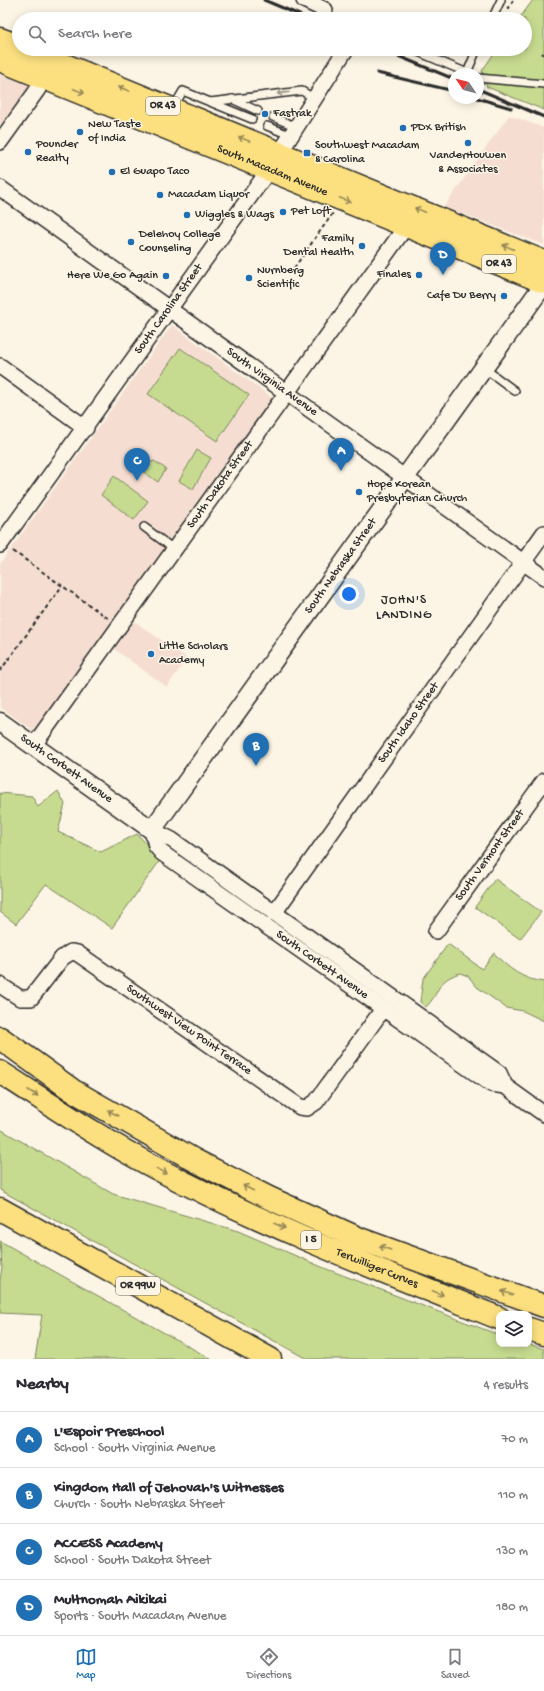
<!DOCTYPE html>
<html lang="en">
<head>
<meta charset="utf-8">
<style>
	:root { --surface:#fff; --page:#f7f7f7; --text:#2b2b33; --muted:#7c7c81; --line:#e1e1e2; --accent:#1f6fb2 }
	body { margin:0; font-family:"Gochi Hand",sans-serif; background:var(--page); color:var(--text) }
	.controls { position:absolute; right:12px; bottom:12px; display:grid; overflow:hidden; border-radius:8px; box-shadow:0 2px 10px #0003 }
	.controls button { width:36px; height:36px; display:grid; place-items:center; padding:0; border:0; border-bottom:1px solid var(--line); background:var(--surface); color:var(--text); font:20px sans-serif }
	.compass { position:absolute; left:448px; top:68px; width:36px; height:36px; border-radius:50%; background:var(--surface); box-shadow:0 2px 10px #0003; rotate:305deg }
	.you { position:absolute; left:349px; top:594px; width:14px; height:14px; margin:-10px; border:3px solid #fff; border-radius:50%; background:#1a73e8; box-shadow:0 0 0 6px #1a73e833 }
	.badge { display:grid; place-items:center; width:26px; height:26px; border-radius:50%; background:var(--accent); color:#fff; font-size:13px; font-weight:700 }
	.pin { position:absolute; translate:-50% -33px; filter:drop-shadow(0 1px 2px #0008) }
	.pin::after { content:''; position:absolute; top:21px; width:14px; height:12px; background:inherit; clip-path:polygon(0 0,100% 0,50% 100%) }
	.list { margin:0; padding:0; list-style:none }
	h2 { display:flex; justify-content:space-between; align-items:center; height:52px; margin:0; padding:0 16px; font-size:17px }
	h2 small { font-size:13px; font-weight:400; color:var(--muted) }
	.list li { display:grid; grid-template-columns:26px 1fr auto; gap:12px; align-items:center; box-sizing:border-box; height:56px; padding:0 16px; border-top:1px solid var(--line) }
	.list b { display:block; font-size:15px; white-space:nowrap }
	.list p { margin:0; font-size:13px; white-space:nowrap; color:var(--muted) }
	.list em { font-size:13px; font-style:normal; color:var(--muted) }
	.icon { flex:none; width:22px; height:22px; fill:none; stroke:currentColor; stroke-width:2; stroke-linecap:round; stroke-linejoin:round }
	.map { position:relative; flex:none; width:544px; height:1359px; overflow:hidden }
	.search { position:absolute; background:var(--surface); box-shadow:0 2px 10px #0003; left:12px; right:12px; top:12px; height:44px; display:flex; align-items:center; gap:10px; box-sizing:border-box; padding:0 14px; border-radius:22px; color:var(--muted); font-size:15px }
	.sheet { height:276px; background:var(--surface) }
	nav { display:flex; justify-content:space-around; align-items:center; box-sizing:border-box; height:56px; border-top:1px solid var(--line); background:var(--surface); font-size:11px; color:var(--muted) }
	nav a { display:grid; justify-items:center; gap:2px }
	nav .on { color:var(--accent) }
	.map>svg:first-child { display:block }
</style>
</head>
<body>
<div class="map">
<svg width="544" height="1359" viewBox="0 0 544 1359">
	<rect width="100%" height="100%" fill="#fcf5e5"/>
	<filter id="ink" filterUnits="userSpaceOnUse"><feTurbulence type="fractalNoise" baseFrequency=".025" numOctaves="2"/><feDisplacementMap in="SourceGraphic" scale="8" xChannelSelector="R" yChannelSelector="G"/><feConvolveMatrix kernelMatrix="1 2 1 2 8 2 1 2 1" color-interpolation-filters="sRGB"/></filter>
	<g filter="url(#ink)">
		<g fill="#f5ded1">
			<polygon points="0,68 31,82 30,90 0,130"/>
			<polygon points="509,115 544,128 544,245 444,207"/>
			<polygon points="172,325 274,399 35,732 0,707 0,564"/>
			<polygon points="134,621 187,658 167,687 114,649"/>
		</g>
		<g fill="#c7db90" stroke="#79835e">
			<polygon points="533,0 544,0 544,110 487,87 482,71 497,49 525,49 525,19 519,19"/>
			<polygon points="180,348 249,395 217,441 148,394"/>
			<polygon points="197,450 211,458 193,489 179,481"/>
			<polygon points="154,461 166,469 158,482 141,470 146,464"/>
			<polygon points="114,476 148,501 134,520 101,495"/>
			<polygon points="58,791 65,804 58,832 101,852 137,834 161,859 112,928 46,884 16,924 0,912 0,793 32,796 38,807"/>
			<polygon points="495,879 541,912 520,939 475,907"/>
			<path d="M 448,944 L 482,969 L 494,953 C 507,968 524,980 544,982 L 544,1021 L 523,1011 L 506,1008 L 477,987 L 468,976 L 460,973 C 435,981 441,992 426,1007 L 420,1002 L 423,979 Z"/>
			<polygon points="0,1129 113,1194 238,1231 324,1268 499,1335 499,1344 528,1344 544,1349 544,1359 307,1359 0,1190"/>
			<polygon points="0,1241 211,1359 35,1359 42,1315 0,1313 0,1280 2,1267"/>
		</g>
		<g fill="none" stroke-linecap="round" stroke-linejoin="round">
			<defs>
				<g id="service">
					<polyline points="393,19 407,19"/>
					<polyline points="492,19 501,0"/>
					<polyline points="411,49 470,74"/>
					<polyline points="467,73 477,49"/>
					<polyline points="478,78 544,84"/>
					<polyline points="232,99 258,111"/>
					<polyline points="210,102 252,119"/>
					<polyline points="173,108 183,91 210,102 302,91 315,99"/>
					<polyline points="273,117 297,127"/>
					<polyline points="267,126 292,136"/>
					<polyline points="484,368 515,391"/>
					<polyline points="144,527 175,550"/>
				</g>
				<g id="minor">
					<polyline points="304,0 325,10"/>
					<polyline points="0,142 38,89 44,68"/>
					<path id="s1" d="M 0,188 L 544,577"/>
					<polyline points="0,366 86,428"/>
					<path id="s2" d="M 0,545 L 269,170 L 346,49"/>
					<path id="s3" d="M 34,745 L 407,225"/>
					<polyline points="152,830 172,840 499,1073 505,1086 544,1114"/>
					<path id="s4" d="M 152,830 L 156,846 L 162,853 L 491,1084 L 505,1086"/>
					<path id="s5" d="M 274,913 L 544,533"/>
					<path id="s6" d="M 436,931 L 544,781"/>
					<path id="s7" d="M 0,985 L 20,998 L 31,998 L 62,958 L 71,952 L 77,953 L 300,1107 L 307,1108 L 316,1102 L 383,1009"/>
				</g>
				<g id="tertiary">
					<path id="s8" d="M 0,722 L 152,830 L 544,284"/>
				</g>
				<g id="primary">
					<polyline points="0,39 19,46"/>
					<polyline points="26,49 544,262"/>
					<path id="s9" d="M 0,60 L 544,282"/>
					<polyline points="0,1209 270,1359"/>
				</g>
				<g id="motorway">
					<polyline points="0,1038 72,1090 196,1161 269,1198 360,1239 544,1306"/>
					<path id="s10" d="M 0,1072 C 50,1104 99,1138 152,1166 C 263,1225 382,1271 499,1318"/>
					<polyline points="529,1329 544,1334"/>
				</g>
			</defs>
			<use href="#service" stroke="#2b2b2b" stroke-width="10"/>
			<use href="#minor" stroke="#2b2b2b" stroke-width="18"/>
			<use href="#tertiary" stroke="#2b2b2b" stroke-width="21"/>
			<use href="#primary" stroke="#2b2b2b" stroke-width="25"/>
			<use href="#motorway" stroke="#2b2b2b" stroke-width="25"/>
			<g stroke="#2b2b2b" stroke-width="2" stroke-dasharray="4 3" stroke-linecap="butt">
				<polyline points="507,7 509,8 513,0"/>
				<polyline points="338,15 347,19"/>
				<polyline points="542,53 544,55"/>
				<polyline points="294,268 333,213"/>
				<polyline points="13,551 109,619"/>
				<polyline points="0,671 62,586"/>
			</g>
			<use href="#service" stroke="#fcf5e5" stroke-width="7"/>
			<use href="#minor" stroke="#fcf5e5" stroke-width="15"/>
			<use href="#tertiary" stroke="#fcf5e5" stroke-width="18"/>
			<use href="#primary" stroke="#fce080" stroke-width="22"/>
			<use href="#motorway" stroke="#fce080" stroke-width="22"/>
			<g stroke="#2b2b2b" stroke-width="3">
				<polyline points="264,0 309,19"/>
				<polyline points="381,49 454,79"/>
				<polyline points="377,73 454,91"/>
				<polyline points="478,89 544,117"/>
				<polyline points="477,98 511,108"/>
			</g>
		</g>
		<defs><path id="oneway-shaft" d="M-6 0H5M1.5-3L5.5 0L1.5 3" fill="none" stroke-width="1.6" stroke-linecap="round" stroke-linejoin="round"/></defs>
		<g stroke="#948656">
			<use href="#oneway-shaft" transform="translate(124 89) rotate(-157)"/>
			<use href="#oneway-shaft" transform="translate(79 91) rotate(22)"/>
			<use href="#oneway-shaft" transform="translate(244 139) rotate(-158)"/>
			<use href="#oneway-shaft" transform="translate(345 200) rotate(22)"/>
			<use href="#oneway-shaft" transform="translate(420 210) rotate(-158)"/>
			<use href="#oneway-shaft" transform="translate(508 247) rotate(-158)"/>
			<use href="#oneway-shaft" transform="translate(33 1093) rotate(33)"/>
			<use href="#oneway-shaft" transform="translate(113 1113) rotate(-150)"/>
			<use href="#oneway-shaft" transform="translate(162 1171) rotate(26)"/>
			<use href="#oneway-shaft" transform="translate(248 1188) rotate(-153)"/>
			<use href="#oneway-shaft" transform="translate(280 1226) rotate(24)"/>
			<use href="#oneway-shaft" transform="translate(385 1248) rotate(-160)"/>
			<use href="#oneway-shaft" transform="translate(438 1293) rotate(22)"/>
			<use href="#oneway-shaft" transform="translate(507 1293) rotate(-160)"/>
		</g>
		<use stroke="#949088" href="#oneway-shaft" transform="translate(283 93) rotate(173)"/>
	</g>
	<g fill="#1f6fb2" stroke="#fcf5e5" stroke-width="1.5">
		<circle cx="265" cy="114" r="4"/>
		<circle cx="403" cy="128" r="4"/>
		<circle cx="80" cy="132" r="4"/>
		<circle cx="468" cy="143" r="4"/>
		<circle cx="28" cy="152" r="4"/>
		<rect x="303" y="149" width="8" height="8" rx="2"/>
		<circle cx="112" cy="172" r="4"/>
		<circle cx="160" cy="195" r="4"/>
		<circle cx="283" cy="212" r="4"/>
		<circle cx="187" cy="215" r="4"/>
		<circle cx="131" cy="242" r="4"/>
		<circle cx="362" cy="246" r="4"/>
		<circle cx="419" cy="275" r="4"/>
		<circle cx="166" cy="276" r="4"/>
		<circle cx="249" cy="278" r="4"/>
		<circle cx="504" cy="296" r="4"/>
		<circle cx="359" cy="492" r="4"/>
		<circle cx="151" cy="654" r="4"/>
	</g>
	<g text-anchor="middle" dominant-baseline="central" stroke-width="3" stroke-linejoin="round" paint-order="stroke">
		<g fill="#fcf5e5" stroke="#6a6863" stroke-width="1">
			<rect x="146" y="97" width="34" height="18" rx="3"/>
			<rect x="482" y="255" width="34" height="18" rx="3"/>
			<rect x="301" y="1231" width="20" height="18" rx="3"/>
			<rect x="116" y="1277" width="44" height="18" rx="3"/>
		</g>
		<g font-size="11" font-weight="bold" fill="#2b2b2b">
			<text x="163" y="106">OR 43</text>
			<text x="499" y="264">OR 43</text>
			<text x="311" y="1240">I 5</text>
			<text x="138" y="1286">OR 99W</text>
		</g>
		<g font-size="12" fill="#2b2b2b" stroke="#fcf5e5" text-anchor="start">
			<text x="273" y="114">Fastrak</text>
			<text x="88" y="125">New Taste<tspan x="88" dy="14">of India</tspan></text>
			<text x="411" y="128">PDX British</text>
			<text x="36" y="145">Pounder<tspan x="36" dy="14">Realty</tspan></text>
			<text x="315" y="146">Southwest Macadam<tspan x="315" dy="14">&amp; Carolina</tspan></text>
			<text x="468" y="156" text-anchor="middle">VanderHouwen<tspan x="468" dy="14">&amp; Associates</tspan></text>
			<text x="120" y="172">El Guapo Taco</text>
			<text x="168" y="195">Macadam Liquor</text>
			<text x="291" y="212">Pet Loft</text>
			<text x="195" y="215">Wiggles &amp; Wags</text>
			<text x="139" y="235">Delehoy College<tspan x="139" dy="14">Counseling</tspan></text>
			<text x="354" y="239" text-anchor="end">Family<tspan x="354" dy="14">Dental Health</tspan></text>
			<text x="257" y="271">Nurnberg<tspan x="257" dy="14">Scientific</tspan></text>
			<text x="411" y="275" text-anchor="end">Finales</text>
			<text x="158" y="276" text-anchor="end">Here We Go Again</text>
			<text x="496" y="296" text-anchor="end">Cafe Du Berry</text>
			<text x="367" y="485">Hope Korean<tspan x="367" dy="14">Presbyterian Church</tspan></text>
			<text x="159" y="647">Little Scholars<tspan x="159" dy="14">Academy</tspan></text>
		</g>
		<g font-size="12" fill="#2b2b2b" stroke="#fcf5e5">
			<text stroke="none"><textPath href="#s9" startOffset="294">South Macadam Avenue</textPath></text>
			<text stroke="none"><textPath href="#s2" startOffset="290">South Carolina Street</textPath></text>
			<text stroke="none"><textPath href="#s1" startOffset="334">South Virginia Avenue</textPath></text>
			<text stroke="none"><textPath href="#s3" startOffset="320">South Dakota Street</textPath></text>
			<text stroke="none"><textPath href="#s8" startOffset="511">South Nebraska Street</textPath></text>
			<text stroke="none"><textPath href="#s5" startOffset="233">South Idaho Street</textPath></text>
			<text stroke="none"><textPath href="#s8" startOffset="81">South Corbett Avenue</textPath></text>
			<text stroke="none"><textPath href="#s6" startOffset="93">South Vermont Street</textPath></text>
			<text stroke="none"><textPath href="#s4" startOffset="221">South Corbett Avenue</textPath></text>
			<text stroke="none"><textPath href="#s7" startOffset="238">Southwest View Point Terrace</textPath></text>
			<text stroke="none"><textPath href="#s10" startOffset="426">Terwilliger Curves</textPath></text>
		</g>
		<g font-size="13" letter-spacing="1" fill="#2b2b2b" stroke="#fcf5e5">
			<text x="404" y="600">JOHN'S<tspan x="404" dy="15">LANDING</tspan></text>
		</g>
	</g>
</svg>
<div class="controls">
<button><svg class="icon" aria-label="layers" viewBox="0 0 24 24"><path d="M12 4l9 5-9 5-9-5zM3 14l9 5 9-5"/></svg></button>
</div>
<svg class="compass" viewBox="-18 -18 36 36"><path d="M0-13l5 13h-10z" fill="#e53935"/><path d="M0 13l5-13h-10z" fill="#7c7c81"/></svg>
<div class="you"></div>
<div class="pin badge" style="left:341px;top:471px">A</div>
<div class="pin badge" style="left:256px;top:766px">B</div>
<div class="pin badge" style="left:137px;top:481px">C</div>
<div class="pin badge" style="left:443px;top:275px">D</div>
<div class="search"><svg class="icon" aria-label="search" viewBox="0 0 24 24"><circle cx="10" cy="10" r="6"/><path d="M15 15l6 6"/></svg>Search here</div>
</div>
<section class="sheet">
<h2>Nearby<small>4 results</small></h2>
<ul class="list">
<li><span class="badge">A</span><div><b>L'Espoir Preschool</b><p>School · South Virginia Avenue</p></div><em>70 m</em></li>
<li><span class="badge">B</span><div><b>Kingdom Hall of Jehovah's Witnesses</b><p>Church · South Nebraska Street</p></div><em>110 m</em></li>
<li><span class="badge">C</span><div><b>ACCESS Academy</b><p>School · South Dakota Street</p></div><em>130 m</em></li>
<li><span class="badge">D</span><div><b>Multnomah Aikikai</b><p>Sports · South Macadam Avenue</p></div><em>180 m</em></li>
</ul>
</section>
<nav>
<a class="on"><svg class="icon" aria-label="map" viewBox="0 0 24 24"><path d="M3 6l6-2 6 2 6-2v14l-6 2-6-2-6 2zM9 4v14M15 6v14"/></svg>Map</a>
<a><svg class="icon" aria-label="directions" viewBox="0 0 24 24"><path d="M12 3l9 9-9 9-9-9zM9 14v-3h6M13 9l2 2-2 2"/></svg>Directions</a>
<a><svg class="icon" aria-label="saved" viewBox="0 0 24 24"><path d="M7 4h10v16l-5-4-5 4z"/></svg>Saved</a>
</nav>
</body>
</html>
